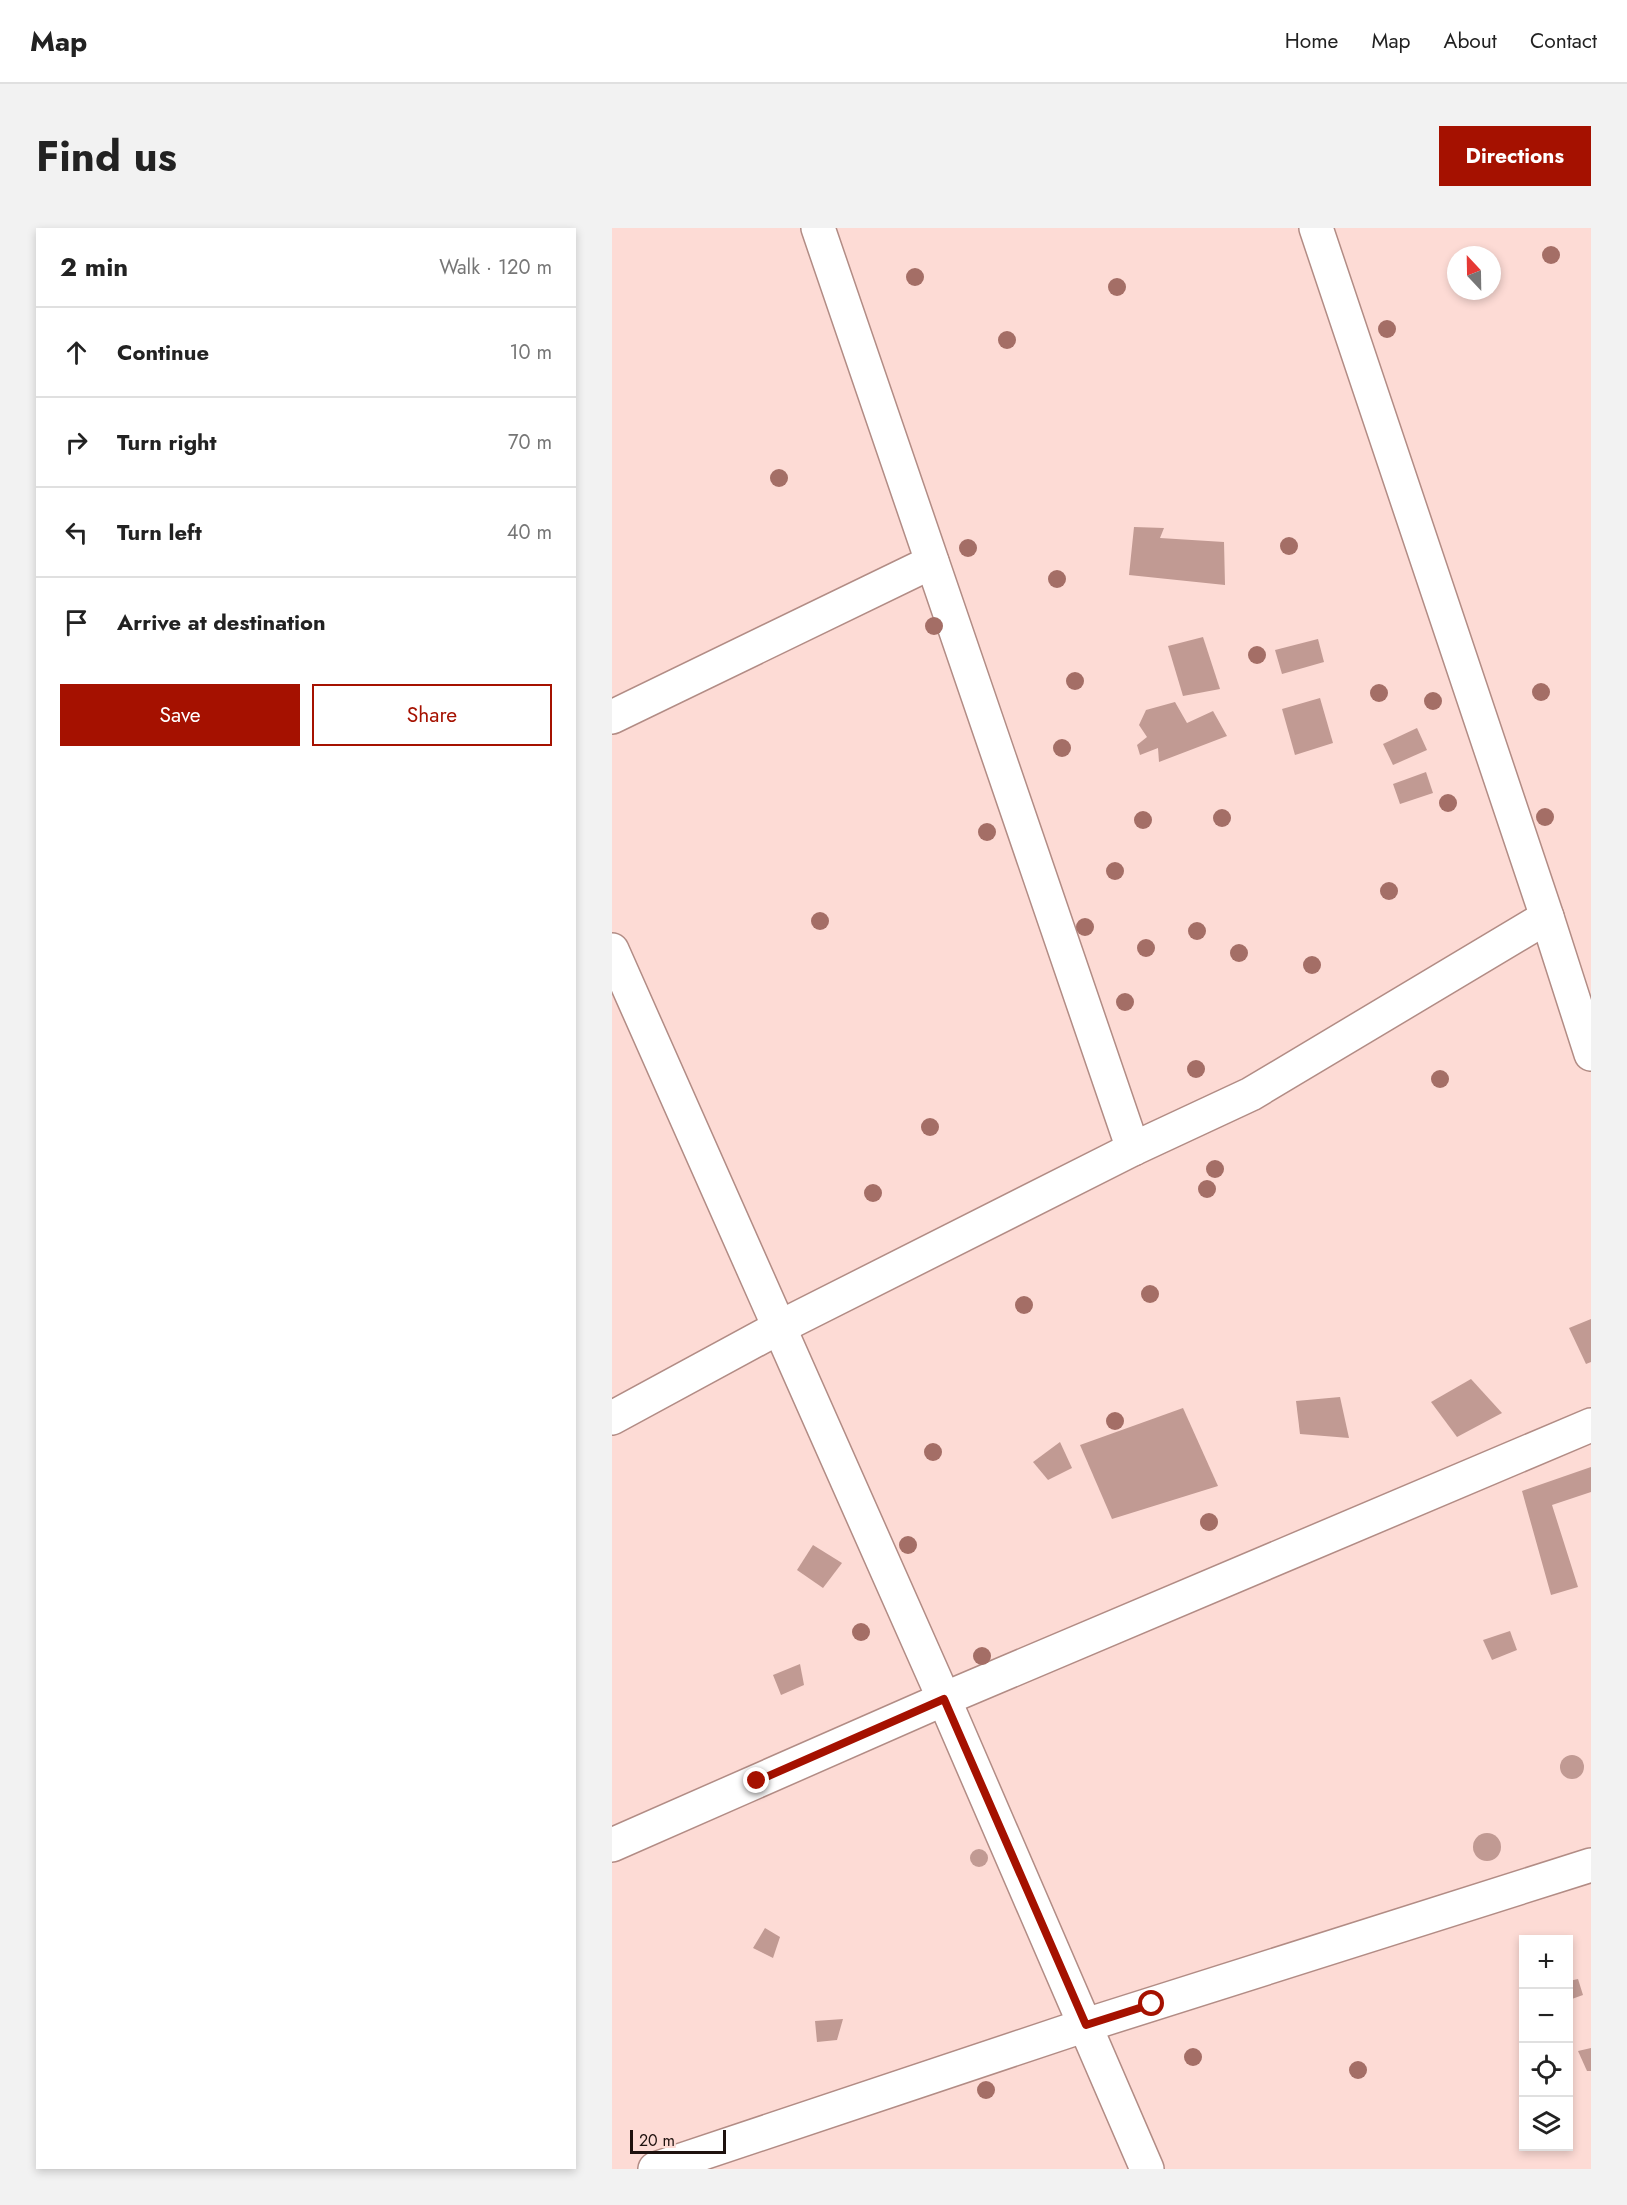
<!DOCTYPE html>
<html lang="en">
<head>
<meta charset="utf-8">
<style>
	:root { --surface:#fff; --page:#f2f2f2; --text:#222; --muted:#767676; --line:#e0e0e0; --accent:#a51100 }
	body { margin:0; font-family:Jost,sans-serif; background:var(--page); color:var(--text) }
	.controls { position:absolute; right:18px; bottom:18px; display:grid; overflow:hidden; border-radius:0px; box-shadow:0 3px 9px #0003 }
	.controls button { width:54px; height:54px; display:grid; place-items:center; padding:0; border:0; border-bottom:2px solid var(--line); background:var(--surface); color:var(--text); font:30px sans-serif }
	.compass { position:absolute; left:835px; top:18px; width:54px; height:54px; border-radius:50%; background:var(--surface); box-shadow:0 3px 9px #0003; rotate:338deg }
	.scale { position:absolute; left:18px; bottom:15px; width:96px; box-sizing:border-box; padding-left:6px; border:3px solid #1e110e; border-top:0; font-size:16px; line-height:21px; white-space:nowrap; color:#1e110e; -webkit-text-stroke:4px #fddbd5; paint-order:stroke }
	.stop { position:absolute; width:18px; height:18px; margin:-14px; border:4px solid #a51100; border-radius:50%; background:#fff }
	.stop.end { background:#a51100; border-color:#fff; box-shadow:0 2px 6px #0008 }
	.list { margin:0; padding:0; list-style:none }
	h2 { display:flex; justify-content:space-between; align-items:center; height:78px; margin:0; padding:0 24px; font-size:26px }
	h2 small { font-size:20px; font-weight:400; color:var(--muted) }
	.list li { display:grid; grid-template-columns:39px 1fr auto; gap:18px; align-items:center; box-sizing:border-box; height:90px; padding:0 24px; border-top:2px solid var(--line) }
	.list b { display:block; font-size:22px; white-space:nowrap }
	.list em { font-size:20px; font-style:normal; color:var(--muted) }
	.actions { display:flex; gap:12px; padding:18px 24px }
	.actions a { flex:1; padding:14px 0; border:2px solid var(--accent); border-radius:0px; text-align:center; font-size:21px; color:var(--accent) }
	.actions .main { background:var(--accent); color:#fff }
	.icon { flex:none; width:33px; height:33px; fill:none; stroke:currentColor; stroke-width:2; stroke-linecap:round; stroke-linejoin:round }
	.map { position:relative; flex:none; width:979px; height:1941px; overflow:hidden; border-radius:0px }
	header { display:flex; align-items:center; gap:36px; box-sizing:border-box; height:84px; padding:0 30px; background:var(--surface); border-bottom:2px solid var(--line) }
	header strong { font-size:28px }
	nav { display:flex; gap:33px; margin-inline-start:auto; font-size:21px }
	.intro { display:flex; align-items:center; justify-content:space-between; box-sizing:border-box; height:144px; padding:0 36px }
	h1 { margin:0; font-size:42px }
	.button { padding:15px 27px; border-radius:0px; background:var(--accent); color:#fff; font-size:21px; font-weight:700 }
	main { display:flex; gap:36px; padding:0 36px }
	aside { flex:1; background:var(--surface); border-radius:0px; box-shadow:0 3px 9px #0003 }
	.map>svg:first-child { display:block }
</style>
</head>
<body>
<header>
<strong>Map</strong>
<nav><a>Home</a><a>Map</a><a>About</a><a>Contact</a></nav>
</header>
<div class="intro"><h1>Find us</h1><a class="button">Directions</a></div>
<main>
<aside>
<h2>2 min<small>Walk · 120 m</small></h2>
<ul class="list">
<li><svg class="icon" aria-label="ahead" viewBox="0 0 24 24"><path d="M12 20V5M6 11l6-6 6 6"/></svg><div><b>Continue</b></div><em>10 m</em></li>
<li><svg class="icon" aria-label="right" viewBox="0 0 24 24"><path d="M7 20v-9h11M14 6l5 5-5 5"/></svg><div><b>Turn right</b></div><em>70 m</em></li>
<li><svg class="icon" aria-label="left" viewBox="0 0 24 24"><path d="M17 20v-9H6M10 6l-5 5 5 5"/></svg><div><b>Turn left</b></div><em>40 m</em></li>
<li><svg class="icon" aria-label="arrive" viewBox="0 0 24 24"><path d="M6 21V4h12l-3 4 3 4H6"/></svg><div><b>Arrive at destination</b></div></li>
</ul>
<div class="actions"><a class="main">Save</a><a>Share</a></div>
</aside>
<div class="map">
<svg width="979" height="1941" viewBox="0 0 979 1941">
	<rect width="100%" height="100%" fill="#fddbd5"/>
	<g fill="#c19a93">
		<polygon points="522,299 552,300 548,310 612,314 613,357 517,347"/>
		<polygon points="591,409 608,461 571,468 556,418"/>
		<polygon points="706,411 712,434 670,446 663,422"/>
		<polygon points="708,470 721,515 683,527 670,481"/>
		<polygon points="563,474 575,495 601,483 615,508 547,534 546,520 528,527 525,517 535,509 527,497 534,482"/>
		<polygon points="805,500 815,522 781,537 771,516"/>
		<polygon points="814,544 821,565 788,576 781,556"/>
		<polygon points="979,1091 979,1134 974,1136 957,1100"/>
		<polygon points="859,1151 890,1185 845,1209 819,1174"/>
		<polygon points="728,1169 737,1210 688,1206 684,1173"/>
		<polygon points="571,1180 606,1258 500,1291 468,1217"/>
		<polygon points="448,1214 460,1240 436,1252 421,1234"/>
		<polygon points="979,1239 979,1264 940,1277 966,1359 939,1367 910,1263"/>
		<polygon points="201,1317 230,1335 211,1360 185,1342"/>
		<polygon points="898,1403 905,1422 880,1432 871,1412"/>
		<polygon points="188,1436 192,1457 169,1467 161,1447"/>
		<circle cx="960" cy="1539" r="12"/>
		<circle cx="875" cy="1619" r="14"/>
		<circle cx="367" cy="1630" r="9"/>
		<polygon points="153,1700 168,1709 161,1730 141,1720"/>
		<polygon points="966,1751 971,1767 957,1772 957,1753"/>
		<polygon points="231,1791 225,1812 205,1814 203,1793"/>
		<polygon points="979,1820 979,1843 975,1843 966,1823"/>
	</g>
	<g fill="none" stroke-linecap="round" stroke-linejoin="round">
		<defs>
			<g id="street">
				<polyline points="206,0 521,921"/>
				<polyline points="704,0 935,689 979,826"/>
				<polyline points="0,489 320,334"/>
				<polyline points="0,722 332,1471 535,1941"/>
				<polyline points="0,1190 166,1100 521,921 639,866 935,689"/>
				<polyline points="0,1617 332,1471 979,1197"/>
				<polyline points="43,1941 474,1797 979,1637"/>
			</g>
		</defs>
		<use href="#street" stroke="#b28c85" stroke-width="36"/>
		<use href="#street" stroke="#fff" stroke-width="33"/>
	</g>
	<g fill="#a46e66">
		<circle cx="939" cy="27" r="9"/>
		<circle cx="303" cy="49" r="9"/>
		<circle cx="505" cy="59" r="9"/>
		<circle cx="775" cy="101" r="9"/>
		<circle cx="395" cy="112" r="9"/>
		<circle cx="167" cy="250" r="9"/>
		<circle cx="677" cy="318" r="9"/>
		<circle cx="356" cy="320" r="9"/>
		<circle cx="445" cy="351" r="9"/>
		<circle cx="322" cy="398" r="9"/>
		<circle cx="645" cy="427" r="9"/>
		<circle cx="463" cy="453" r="9"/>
		<circle cx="929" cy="464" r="9"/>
		<circle cx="767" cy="465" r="9"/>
		<circle cx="821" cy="473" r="9"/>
		<circle cx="450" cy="520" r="9"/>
		<circle cx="836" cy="575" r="9"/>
		<circle cx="933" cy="589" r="9"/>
		<circle cx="610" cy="590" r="9"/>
		<circle cx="531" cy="592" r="9"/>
		<circle cx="375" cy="604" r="9"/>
		<circle cx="503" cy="643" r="9"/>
		<circle cx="777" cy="663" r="9"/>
		<circle cx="208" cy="693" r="9"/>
		<circle cx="473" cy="699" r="9"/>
		<circle cx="585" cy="703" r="9"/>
		<circle cx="534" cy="720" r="9"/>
		<circle cx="627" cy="725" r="9"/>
		<circle cx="700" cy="737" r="9"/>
		<circle cx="513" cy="774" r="9"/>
		<circle cx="584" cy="841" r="9"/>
		<circle cx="828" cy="851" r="9"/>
		<circle cx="318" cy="899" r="9"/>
		<circle cx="603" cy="941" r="9"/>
		<circle cx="595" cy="961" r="9"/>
		<circle cx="261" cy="965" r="9"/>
		<circle cx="538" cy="1066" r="9"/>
		<circle cx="412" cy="1077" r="9"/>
		<circle cx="503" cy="1193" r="9"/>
		<circle cx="321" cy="1224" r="9"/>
		<circle cx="597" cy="1294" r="9"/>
		<circle cx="296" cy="1317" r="9"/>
		<circle cx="249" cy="1404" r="9"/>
		<circle cx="370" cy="1428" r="9"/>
		<circle cx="581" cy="1829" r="9"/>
		<circle cx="746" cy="1842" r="9"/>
		<circle cx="374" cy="1862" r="9"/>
	</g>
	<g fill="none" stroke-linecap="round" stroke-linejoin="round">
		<polyline stroke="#a51100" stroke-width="8" points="145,1553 332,1471 474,1797 540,1776"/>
	</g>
</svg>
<div class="controls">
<button>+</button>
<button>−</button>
<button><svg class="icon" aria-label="locate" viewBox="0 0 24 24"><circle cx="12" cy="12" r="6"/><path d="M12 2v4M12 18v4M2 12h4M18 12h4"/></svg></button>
<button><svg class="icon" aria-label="layers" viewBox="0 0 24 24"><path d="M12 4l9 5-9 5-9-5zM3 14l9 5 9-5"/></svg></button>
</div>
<svg class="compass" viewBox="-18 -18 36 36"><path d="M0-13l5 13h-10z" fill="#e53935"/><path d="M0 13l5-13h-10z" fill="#767676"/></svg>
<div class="scale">20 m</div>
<div class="stop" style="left:540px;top:1776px"></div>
<div class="stop end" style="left:145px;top:1553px"></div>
</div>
</main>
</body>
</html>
